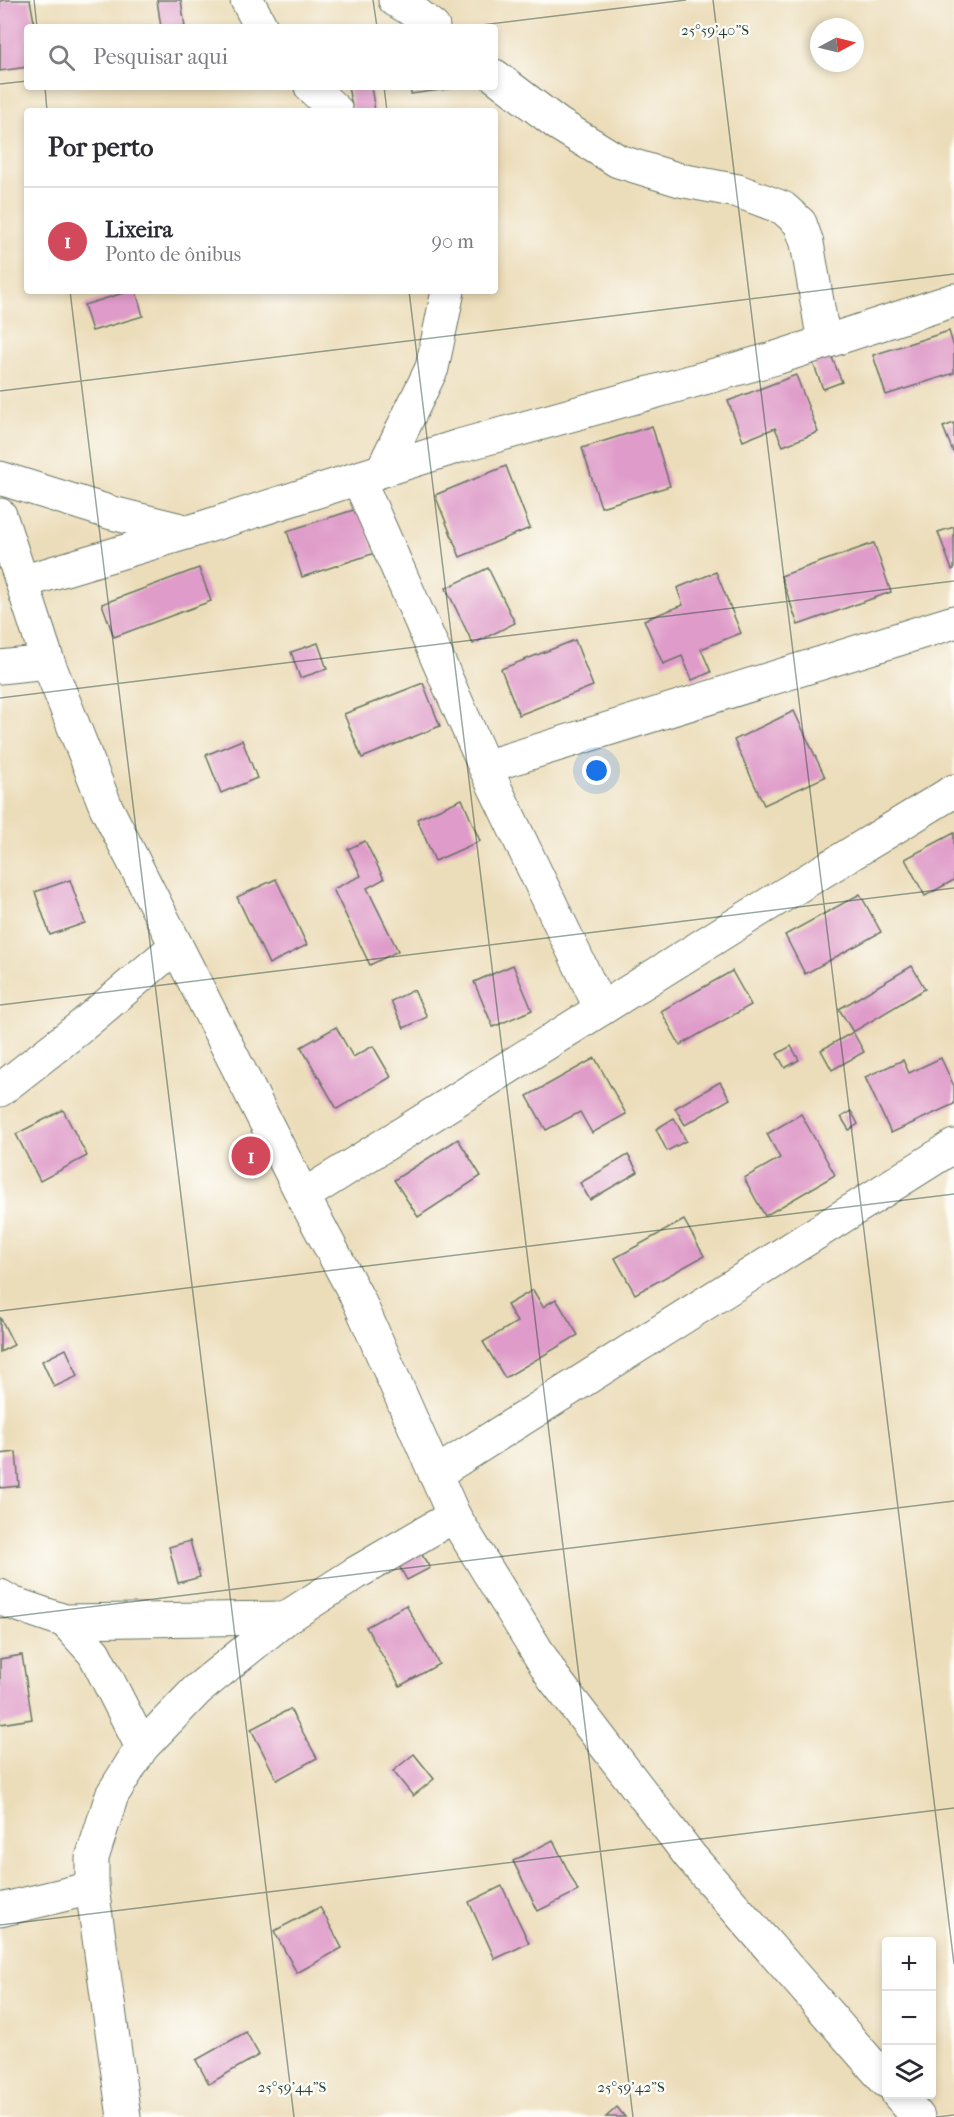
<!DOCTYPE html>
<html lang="pt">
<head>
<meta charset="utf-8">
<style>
	:root { --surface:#fff; --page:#f7f7f7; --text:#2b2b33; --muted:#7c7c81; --line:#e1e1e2; --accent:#d1495b }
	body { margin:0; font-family:"IM FELL French Canon",serif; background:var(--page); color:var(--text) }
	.controls { position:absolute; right:18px; bottom:18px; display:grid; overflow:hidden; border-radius:6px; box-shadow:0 3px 9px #0003 }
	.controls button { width:54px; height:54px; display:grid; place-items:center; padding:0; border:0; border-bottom:2px solid var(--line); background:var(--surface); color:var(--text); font:30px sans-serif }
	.compass { position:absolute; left:810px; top:18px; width:54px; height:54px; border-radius:50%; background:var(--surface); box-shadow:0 3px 9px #0003; rotate:83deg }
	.you { position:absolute; left:597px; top:771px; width:21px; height:21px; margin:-15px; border:4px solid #fff; border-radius:50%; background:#1a73e8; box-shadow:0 0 0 9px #1a73e833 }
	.badge { display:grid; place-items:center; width:39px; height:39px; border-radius:50%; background:var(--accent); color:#fff; font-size:20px; font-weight:700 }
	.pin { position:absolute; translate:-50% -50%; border:3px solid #fff; box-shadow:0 2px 6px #0006 }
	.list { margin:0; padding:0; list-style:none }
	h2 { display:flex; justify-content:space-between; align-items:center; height:78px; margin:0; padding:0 24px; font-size:26px }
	h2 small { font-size:20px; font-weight:400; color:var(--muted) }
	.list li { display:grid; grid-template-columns:39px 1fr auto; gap:18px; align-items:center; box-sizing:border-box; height:108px; padding:0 24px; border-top:2px solid var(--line) }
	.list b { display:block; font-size:22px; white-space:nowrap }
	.list p { margin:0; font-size:20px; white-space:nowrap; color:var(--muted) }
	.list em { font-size:20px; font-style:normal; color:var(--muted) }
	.icon { flex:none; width:33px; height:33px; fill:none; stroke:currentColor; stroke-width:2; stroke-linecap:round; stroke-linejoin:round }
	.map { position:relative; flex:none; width:954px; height:2117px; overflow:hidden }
	.search { position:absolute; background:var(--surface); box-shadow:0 3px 9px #0003; left:24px; top:24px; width:474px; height:66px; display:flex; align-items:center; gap:15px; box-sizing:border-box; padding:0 21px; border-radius:6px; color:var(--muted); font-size:22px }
	.panel { position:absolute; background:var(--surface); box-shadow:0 3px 9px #0003; left:24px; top:108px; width:474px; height:186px; border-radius:6px }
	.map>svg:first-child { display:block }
</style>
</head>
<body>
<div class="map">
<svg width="954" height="2117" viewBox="0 0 954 2117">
	<rect width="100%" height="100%" fill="#fdfcf7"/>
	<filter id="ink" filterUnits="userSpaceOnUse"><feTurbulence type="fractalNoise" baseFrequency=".0167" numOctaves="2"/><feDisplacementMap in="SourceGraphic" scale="12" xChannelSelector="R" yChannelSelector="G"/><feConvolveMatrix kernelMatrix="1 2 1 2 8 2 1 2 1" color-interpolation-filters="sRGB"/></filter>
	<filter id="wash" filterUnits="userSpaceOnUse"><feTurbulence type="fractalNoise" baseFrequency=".008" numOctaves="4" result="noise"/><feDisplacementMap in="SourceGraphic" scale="24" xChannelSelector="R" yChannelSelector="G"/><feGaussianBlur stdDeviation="1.35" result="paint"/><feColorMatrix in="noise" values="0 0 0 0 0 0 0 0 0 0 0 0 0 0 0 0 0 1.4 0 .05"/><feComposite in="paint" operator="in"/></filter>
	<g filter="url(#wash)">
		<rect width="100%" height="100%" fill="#ecddba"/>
		<g id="blocks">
			<g fill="#df9bc9">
				<polygon points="4,0 30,0 35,27 27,27 27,67 0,71 0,1"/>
				<polygon points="157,0 181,0 185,27 161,27"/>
				<polygon points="348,87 371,87 375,111 353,111"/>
				<polygon points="410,87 454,87 454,88 411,94"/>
				<polygon points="130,291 136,291 143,316 92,331 84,305"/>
				<polygon points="949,331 954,347 954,373 886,395 873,355"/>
				<polygon points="831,355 842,382 823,389 813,363"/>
				<polygon points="796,375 818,432 783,446 775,428 743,441 728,401"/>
				<polygon points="954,423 954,454 943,427"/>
				<polygon points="652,426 670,486 601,507 582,448"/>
				<polygon points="506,466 530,528 460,557 435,495"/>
				<polygon points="360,508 375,553 302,577 287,531"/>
				<polygon points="954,527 954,569 952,570 938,532"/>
				<polygon points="874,543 891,592 798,625 781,576"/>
				<polygon points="199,568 211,601 114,637 102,604"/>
				<polygon points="488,568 515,623 473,644 446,588"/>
				<polygon points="716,572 741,633 701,649 711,672 692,680 682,656 663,664 644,620 683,605 677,588"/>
				<polygon points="575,640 593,686 519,715 501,669"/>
				<polygon points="318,643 327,669 300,678 291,652"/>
				<polygon points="423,683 440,726 362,758 344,714"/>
				<polygon points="794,711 825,777 764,805 734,740"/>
				<polygon points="242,740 257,778 221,793 206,755"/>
				<polygon points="462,799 480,841 435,861 417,819"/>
				<polygon points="954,833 954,880 925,896 905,859"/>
				<polygon points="365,841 384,879 367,888 398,951 370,965 333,889 361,876 348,849"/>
				<polygon points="276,879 307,945 269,964 237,897"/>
				<polygon points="70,880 85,923 50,935 35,892"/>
				<polygon points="860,894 881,932 805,974 785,935"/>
				<polygon points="513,965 532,1010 493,1027 474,982"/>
				<polygon points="912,966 925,989 853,1032 839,1009"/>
				<polygon points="732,971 751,1005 680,1045 661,1011"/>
				<polygon points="414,990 427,1017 404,1028 391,1001"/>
				<polygon points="336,1027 353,1057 373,1046 391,1077 337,1109 301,1047"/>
				<polygon points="853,1032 864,1052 832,1070 821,1050"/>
				<polygon points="791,1046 799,1060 785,1068 777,1054"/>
				<polygon points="595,1058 626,1114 592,1133 580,1112 546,1130 527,1096"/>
				<polygon points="941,1058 954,1086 954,1104 891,1133 865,1077 903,1060 909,1073"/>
				<polygon points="720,1082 730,1099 685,1125 675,1108"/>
				<polygon points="63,1110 87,1156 40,1181 16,1134"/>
				<polygon points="851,1111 858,1124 849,1130 841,1117"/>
				<polygon points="801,1114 835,1175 765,1216 744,1178 780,1158 767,1134"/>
				<polygon points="674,1118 686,1141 667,1151 656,1129"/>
				<polygon points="458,1139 481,1176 418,1217 394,1180"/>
				<polygon points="628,1155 638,1172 590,1200 580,1183"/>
				<polygon points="684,1220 704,1256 635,1294 615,1258"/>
				<polygon points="533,1290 543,1307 556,1299 578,1335 505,1378 483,1342 517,1322 507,1305"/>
				<polygon points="0,1317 14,1345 0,1352"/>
				<polygon points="66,1349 78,1376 54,1387 42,1361"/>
				<polygon points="16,1452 19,1486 0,1488 0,1454"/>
				<polygon points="190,1541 200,1577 178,1583 169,1547"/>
				<polygon points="419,1550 430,1568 407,1580 397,1562"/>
				<polygon points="406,1605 439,1664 400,1686 366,1627"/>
				<polygon points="22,1655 32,1719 0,1724 0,1659"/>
				<polygon points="290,1709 317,1758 277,1780 251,1729"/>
				<polygon points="414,1754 434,1779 413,1796 393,1771"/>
				<polygon points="553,1840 578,1891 538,1911 513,1861"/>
				<polygon points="502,1886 529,1943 495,1959 469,1902"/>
				<polygon points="320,1907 342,1948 297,1973 274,1931"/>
				<polygon points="246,2032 259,2055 209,2084 196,2060"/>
				<polygon points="617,2107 625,2117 606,2117"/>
			</g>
		</g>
	</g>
	<g filter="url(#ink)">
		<use href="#blocks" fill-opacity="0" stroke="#677563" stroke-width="1.5"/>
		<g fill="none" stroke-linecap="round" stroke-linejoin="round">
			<defs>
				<g id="street">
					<polyline points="247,0 261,27"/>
					<polyline points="395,0 412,10 433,27"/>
					<polyline points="495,76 558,124 618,161 680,180 738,191 783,208 800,223 807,243 824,342"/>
					<polyline points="311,87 336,111"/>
					<polyline points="383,469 432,368 448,291"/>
					<polyline points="0,478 112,513 189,532"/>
					<polyline points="358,478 485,767 601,1009"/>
					<polyline points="22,582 189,532 459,446 776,358 954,300"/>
					<polyline points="0,667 48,662"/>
					<polyline points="485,767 954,622"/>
					<polyline points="0,1090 78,1029 176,946"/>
					<polyline points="303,1196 759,910 954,791"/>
					<polyline points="435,1474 954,1146"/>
					<polyline points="0,1596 12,1603 65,1621 286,1618"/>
					<polyline points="65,1621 94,1653 142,1747"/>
					<polyline points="0,1910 92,1888"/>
					<polyline points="124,2117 92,1888 92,1858 112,1795 142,1747 197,1690 286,1618 356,1573 454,1516"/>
				</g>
				<g id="secondary">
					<polyline points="0,515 48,662 106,807 303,1196 359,1301 454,1516 553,1677 690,1856 886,2081"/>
					<polyline points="898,2094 918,2117"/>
				</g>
			</defs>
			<use href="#street" stroke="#677563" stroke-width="35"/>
			<use href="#secondary" stroke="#677563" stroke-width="35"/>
			<use href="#street" stroke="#fff" stroke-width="33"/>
			<use href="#secondary" stroke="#fff" stroke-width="33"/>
		</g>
	</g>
	<path fill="none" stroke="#1f3d34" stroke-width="1.5" stroke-opacity="0.45" d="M 34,0 L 37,27M 373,0 L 377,27M 713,0 L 954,1964M 466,27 L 686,0M 0,84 L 27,81M 45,87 L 47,111M 384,87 L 387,111M 70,291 L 294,2117M 409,291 L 633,2117M 0,391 L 954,274M 0,698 L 954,581M 0,1005 L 954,888M 0,1311 L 954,1194M 0,1618 L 954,1501M 0,1925 L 954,1808M 936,2117 L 954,2115"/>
	<g font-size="15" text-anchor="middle" fill="#1f3d34" stroke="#fdfcf7" stroke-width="4.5" stroke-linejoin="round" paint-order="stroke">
		<text x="715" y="35">25°59'40"S</text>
		<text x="292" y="2092">25°59'44"S</text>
		<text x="631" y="2092">25°59'42"S</text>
	</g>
</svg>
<div class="controls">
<button>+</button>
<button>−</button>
<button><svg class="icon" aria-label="layers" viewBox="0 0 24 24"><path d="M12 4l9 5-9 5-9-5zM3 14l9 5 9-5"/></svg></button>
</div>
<svg class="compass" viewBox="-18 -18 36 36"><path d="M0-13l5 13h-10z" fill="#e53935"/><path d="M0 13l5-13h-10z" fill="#7c7c81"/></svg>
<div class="you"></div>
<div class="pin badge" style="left:251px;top:1156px">1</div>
<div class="search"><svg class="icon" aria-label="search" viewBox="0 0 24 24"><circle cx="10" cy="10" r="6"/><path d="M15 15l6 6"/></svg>Pesquisar aqui</div>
<section class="panel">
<h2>Por perto<small></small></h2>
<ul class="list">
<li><span class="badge">1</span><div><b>Lixeira</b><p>Ponto de ônibus</p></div><em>90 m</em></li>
</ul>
</section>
</div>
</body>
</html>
